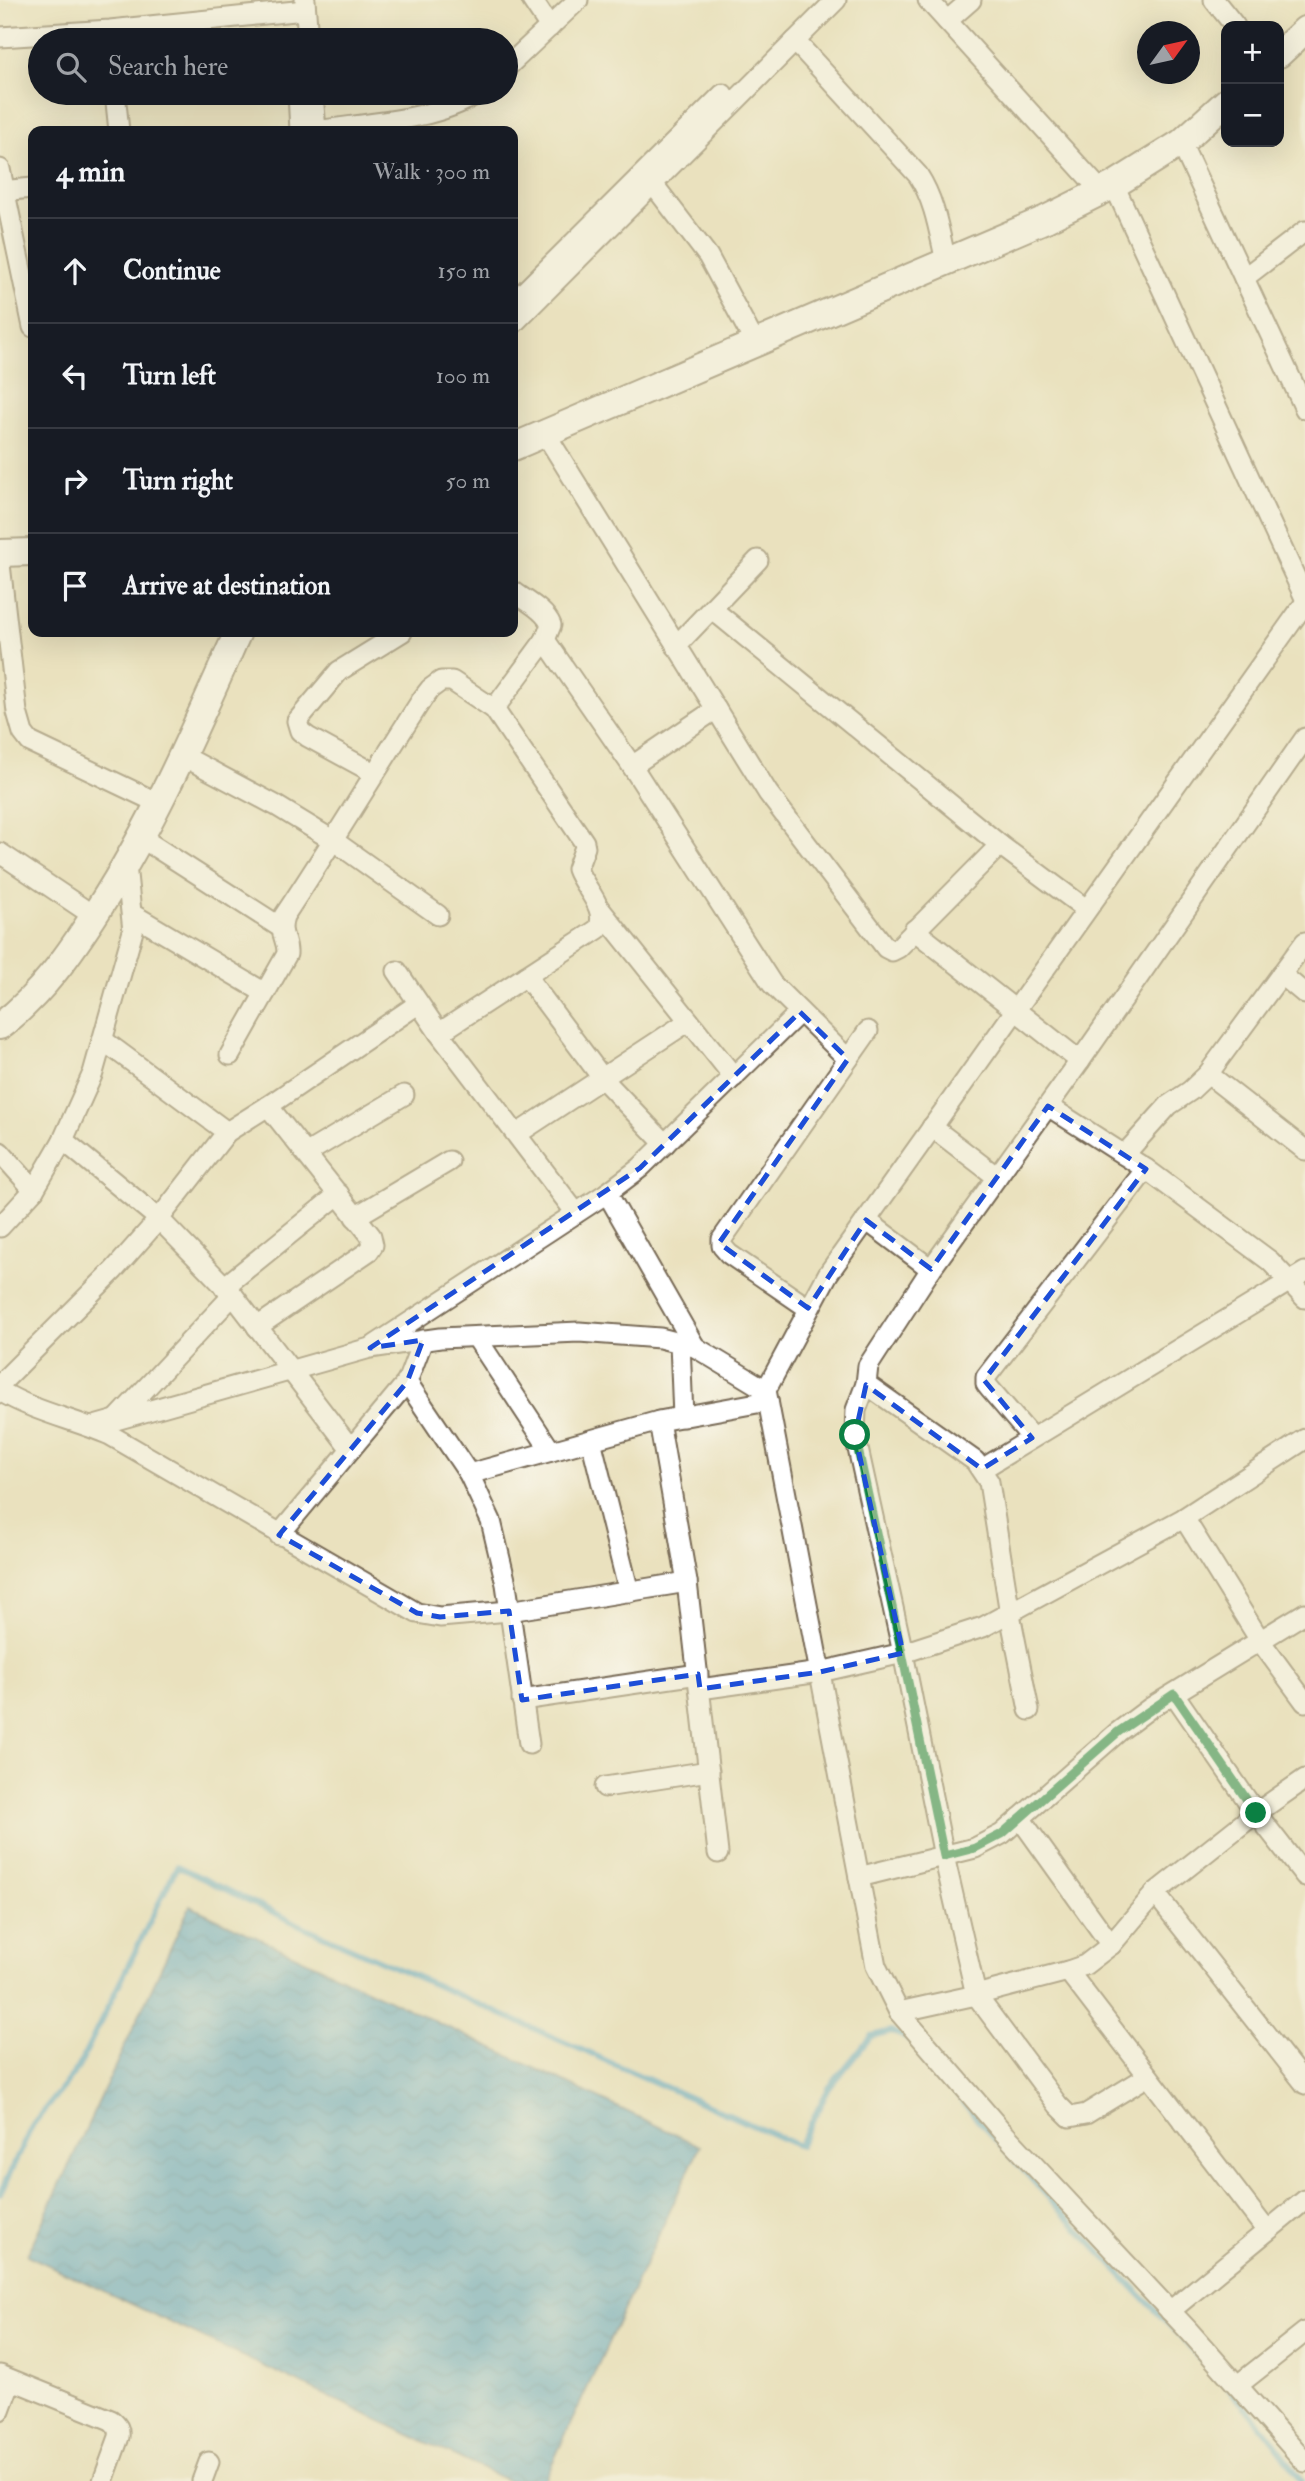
<!DOCTYPE html>
<html lang="en">
<head>
<meta charset="utf-8">
<style>
	:root { --surface:#171b24; --page:#20242c; --text:#f1f3f6; --muted:#9ea1a6; --line:#363941 }
	body { margin:0; font-family:"IM FELL Double Pica",serif; background:var(--page); color:var(--text) }
	.controls { position:absolute; right:21px; top:21px; display:grid; overflow:hidden; border-radius:14px; box-shadow:0 7px 28px #0002 }
	.controls button { width:63px; height:63px; display:grid; place-items:center; padding:0; border:0; border-bottom:2px solid var(--line); background:var(--surface); color:var(--text); font:35px sans-serif }
	.compass { position:absolute; left:1137px; top:21px; width:63px; height:63px; border-radius:50%; background:var(--surface); box-shadow:0 7px 28px #0002; rotate:57deg }
	.stop { position:absolute; width:21px; height:21px; margin:-16px; border:5px solid #0b8043; border-radius:50%; background:#fff }
	.stop.end { background:#0b8043; border-color:#fff; box-shadow:0 2px 7px #0008 }
	.list { margin:0; padding:0; list-style:none }
	h2 { display:flex; justify-content:space-between; align-items:center; height:91px; margin:0; padding:0 28px; font-size:30px }
	h2 small { font-size:23px; font-weight:400; color:var(--muted) }
	.list li { display:grid; grid-template-columns:46px 1fr auto; gap:21px; align-items:center; box-sizing:border-box; height:105px; padding:0 28px; border-top:2px solid var(--line) }
	.list b { display:block; font-size:26px; white-space:nowrap }
	.list em { font-size:23px; font-style:normal; color:var(--muted) }
	.icon { flex:none; width:38px; height:38px; fill:none; stroke:currentColor; stroke-width:2; stroke-linecap:round; stroke-linejoin:round }
	.map { position:relative; flex:none; width:1305px; height:2481px; overflow:hidden }
	.search { position:absolute; background:var(--surface); box-shadow:0 7px 28px #0002; left:28px; top:28px; width:490px; height:77px; display:flex; align-items:center; gap:18px; box-sizing:border-box; padding:0 24px; border-radius:38px; color:var(--muted); font-size:26px }
	.panel { position:absolute; background:var(--surface); box-shadow:0 7px 28px #0002; left:28px; top:126px; width:490px; height:511px; border-radius:14px }
	.map>svg:first-child { display:block }
</style>
</head>
<body>
<div class="map">
<svg width="1305" height="2481" viewBox="0 0 1305 2481">
	<defs>
		<pattern id="water-waves" width="16" height="10" patternUnits="userSpaceOnUse" patternTransform="scale(1.75)"><rect width="16" height="10" fill="#51a3cc"/><path d="M0 5q4-4 8 0t8 0" fill="none" stroke="#4485a5"/></pattern>
	</defs>
	<rect width="100%" height="100%" fill="#fdfcf7"/>
	<filter id="ink" filterUnits="userSpaceOnUse"><feTurbulence type="fractalNoise" baseFrequency=".0143" numOctaves="2"/><feDisplacementMap in="SourceGraphic" scale="14" xChannelSelector="R" yChannelSelector="G"/><feConvolveMatrix kernelMatrix="1 2 1 2 8 2 1 2 1" color-interpolation-filters="sRGB"/></filter>
	<filter id="wash" filterUnits="userSpaceOnUse"><feTurbulence type="fractalNoise" baseFrequency=".00686" numOctaves="4" result="noise"/><feDisplacementMap in="SourceGraphic" scale="28" xChannelSelector="R" yChannelSelector="G"/><feGaussianBlur stdDeviation="1.57" result="paint"/><feColorMatrix in="noise" values="0 0 0 0 0 0 0 0 0 0 0 0 0 0 0 0 0 1.4 0 .05"/><feComposite in="paint" operator="in"/></filter>
	<g filter="url(#wash)">
		<rect width="100%" height="100%" fill="#eae1be"/>
		<polygon fill="url(#water-waves)" stroke="#466675" stroke-width="2" points="190,1906 700,2146 544,2481 508,2481 27,2255"/>
		<g fill="none" stroke-linecap="round" stroke-linejoin="round">
			<g stroke="#51a3cc" stroke-width="6">
				<path d="M 936,2069 C 1010,2161 1093,2244 1174,2330 C 1215,2375 1270,2429 1301,2481"/>
				<polyline points="0,2194 33,2124 78,2068 177,1866 304,1927 799,2146 829,2088 871,2036 892,2031 914,2042"/>
			</g>
		</g>
	</g>
	<g filter="url(#ink)">
		<g fill="none" stroke-linecap="round" stroke-linejoin="round">
			<defs>
				<g id="street">
					<polyline points="305,0 308,40"/>
					<polyline points="532,0 550,27"/>
					<polyline points="928,0 1101,191"/>
					<polyline points="1214,0 1235,26"/>
					<polyline points="947,21 971,0"/>
					<polyline points="0,37 110,30 305,10"/>
					<path d="M 795,41 L 918,175 C 935,201 939,231 946,262"/>
					<polyline points="506,68 578,0"/>
					<polyline points="115,93 119,131"/>
					<polyline points="298,93 300,131"/>
					<polyline points="313,93 316,131"/>
					<path d="M 300,130 L 316,131 C 367,123 435,121 478,93"/>
					<polyline points="1181,143 1305,409"/>
					<polyline points="0,169 33,327"/>
					<polyline points="653,184 708,256 755,343"/>
					<polyline points="1114,185 1305,598"/>
					<polyline points="0,191 33,188"/>
					<polyline points="1244,278 1305,231"/>
					<polyline points="513,303 723,94"/>
					<polyline points="513,324 836,0"/>
					<polyline points="545,433 768,793 886,948 892,951 898,948 1000,845"/>
					<polyline points="0,564 17,712 23,733 30,742 158,803"/>
					<polyline points="1305,603 828,1274 766,1390 876,1966 899,2012 1001,2130 1189,2331 1305,2462"/>
					<polyline points="712,609 1000,845 1086,909"/>
					<polyline points="545,640 632,766 772,984 848,1059"/>
					<polyline points="676,646 758,560"/>
					<path d="M 494,709 L 545,640 L 551,625 C 545,610 526,601 513,591"/>
					<polyline points="183,756 275,805 334,841 438,915"/>
					<polyline points="632,766 716,709"/>
					<polyline points="374,773 308,737 300,731 297,721 339,671 402,632"/>
					<polyline points="140,837 280,927"/>
					<polyline points="0,853 94,916"/>
					<polyline points="599,908 734,1077"/>
					<polyline points="132,914 265,993"/>
					<polyline points="914,930 1080,1061"/>
					<polyline points="397,971 439,1033 576,1213"/>
					<polyline points="1281,974 1305,994"/>
					<polyline points="526,976 603,1079 665,1144"/>
					<polyline points="104,1041 227,1132"/>
					<path d="M 230,1055 L 287,954 C 288,938 278,936 284,916 C 332,844 376,770 423,698 L 430,689 L 441,681 L 452,681 L 494,709 L 584,842 L 585,847 L 577,869 C 583,887 609,909 598,929 L 439,1033"/>
					<polyline points="1208,1074 1305,1150"/>
					<polyline points="1048,1106 1146,1169 1270,1261 1305,1298"/>
					<polyline points="932,1127 997,1177"/>
					<polyline points="517,1134 689,1021"/>
					<polyline points="63,1140 159,1219 233,1295 351,1449"/>
					<polyline points="0,1152 34,1190"/>
					<polyline points="307,1153 404,1095"/>
					<polyline points="1124,1155 1169,1105 1190,1091 1208,1074 1305,942"/>
					<polyline points="607,1193 695,1347"/>
					<polyline points="355,1217 449,1161"/>
					<polyline points="866,1220 931,1269"/>
					<polyline points="0,1227 34,1190 63,1140 93,1073 133,931 126,865"/>
					<polyline points="224,1287 339,1194"/>
					<polyline points="808,1308 729,1254 722,1246 722,1239 868,1031"/>
					<polyline points="257,1327 369,1251 373,1245 371,1236 268,1106"/>
					<polyline points="476,1337 551,1451"/>
					<polyline points="423,1340 407,1382 469,1474 491,1521 506,1584 529,1744"/>
					<polyline points="680,1343 683,1417"/>
					<polyline points="375,1345 607,1193 640,1168 800,1012"/>
					<polyline points="0,1384 114,1270 159,1219 227,1132 268,1106 418,1004"/>
					<polyline points="866,1384 856,1410 855,1435 903,1653 944,1856 976,1995 1058,2105 1070,2117 1086,2114 1148,2076"/>
					<path d="M 0,1391 C 35,1412 73,1419 110,1435 L 417,1613 L 440,1617 L 509,1611 L 687,1582"/>
					<polyline points="118,1418 233,1295"/>
					<polyline points="659,1421 687,1582 718,1853"/>
					<polyline points="91,1427 370,1348 440,1338 579,1332 660,1338 695,1347 766,1390"/>
					<polyline points="1032,1438 990,1389 986,1384 986,1377 1146,1169"/>
					<polyline points="591,1440 629,1592"/>
					<polyline points="982,1469 1305,1272"/>
					<polyline points="469,1474 659,1421 768,1401"/>
					<polyline points="1184,1518 1261,1642 1305,1702"/>
					<polyline points="279,1535 407,1382"/>
					<polyline points="700,1689 820,1672 903,1653 983,1627 1184,1518 1305,1439"/>
					<polyline points="1174,1694 1256,1813 1305,1876"/>
					<polyline points="522,1700 698,1674"/>
					<polyline points="1029,1710 1010,1614 989,1482 975,1461 866,1384 868,1366 931,1269 1080,1061 1305,738"/>
					<polyline points="605,1787 709,1771"/>
					<polyline points="1020,1818 1111,1945"/>
					<polyline points="859,1877 975,1848 1002,1834 1118,1732 1150,1708 1305,1613"/>
					<polyline points="1155,1893 1305,2084"/>
					<polyline points="1068,1971 1267,2231"/>
					<polyline points="899,2012 976,1995 1068,1971 1085,1965 1111,1945 1155,1893 1256,1813 1305,1779"/>
					<polyline points="1170,2311 1305,2200"/>
					<path d="M 0,2375 L 111,2420 C 118,2426 120,2429 119,2437 L 103,2481"/>
					<polyline points="1238,2385 1305,2332"/>
					<polyline points="0,2410 11,2380"/>
					<polyline points="202,2481 209,2462"/>
				</g>
				<g id="secondary">
					<polyline points="1279,54 1305,30"/>
					<polyline points="513,447 1046,219 1114,185 1181,143 1226,102"/>
					<polyline points="0,553 33,552"/>
					<path d="M 0,1026 C 42,994 71,952 99,908 C 155,821 196,726 238,632"/>
				</g>
			</defs>
			<use href="#street" stroke="#786a56" stroke-width="23"/>
			<use href="#secondary" stroke="#786a56" stroke-width="30"/>
			<use href="#street" stroke="#fff" stroke-width="19"/>
			<use href="#secondary" stroke="#fff" stroke-width="26"/>
		</g>
	</g>
	<g fill="none" stroke-linecap="round" stroke-linejoin="round" filter="url(#ink)">
		<polyline stroke="#0b8043" stroke-width="9" points="855,1435 902,1653 944,1856 975,1848 1002,1834 1118,1732 1174,1694 1256,1813"/>
	</g>
	<path d="M0 0H1305V2481H0ZM 800,1012 L 848,1059 L 719,1243 L 808,1308 L 866,1220 L 931,1269 L 1048,1106 L 1146,1169 L 984,1380 L 1032,1438 L 982,1469 L 866,1385 L 855,1435 L 903,1653 L 820,1672 L 700,1689 L 698,1674 L 522,1700 L 509,1611 L 440,1617 L 417,1613 L 279,1535 L 407,1382 L 423,1340 L 370,1348 L 640,1168 Z" fill="#eae1be" fill-opacity=".55" fill-rule="evenodd"/>
	<path fill="none" stroke="#1d4ed8" stroke-width="5" stroke-dasharray="14 9" stroke-linejoin="round" d="M 800,1012 L 848,1059 L 719,1243 L 808,1308 L 866,1220 L 931,1269 L 1048,1106 L 1146,1169 L 984,1380 L 1032,1438 L 982,1469 L 866,1385 L 855,1435 L 903,1653 L 820,1672 L 700,1689 L 698,1674 L 522,1700 L 509,1611 L 440,1617 L 417,1613 L 279,1535 L 407,1382 L 423,1340 L 370,1348 L 640,1168 Z"/>
</svg>
<div class="controls">
<button>+</button>
<button>−</button>
</div>
<svg class="compass" viewBox="-18 -18 36 36"><path d="M0-13l5 13h-10z" fill="#e53935"/><path d="M0 13l5-13h-10z" fill="#9ea1a6"/></svg>
<div class="stop" style="left:855px;top:1435px"></div>
<div class="stop end" style="left:1256px;top:1813px"></div>
<div class="search"><svg class="icon" aria-label="search" viewBox="0 0 24 24"><circle cx="10" cy="10" r="6"/><path d="M15 15l6 6"/></svg>Search here</div>
<section class="panel">
<h2>4 min<small>Walk · 300 m</small></h2>
<ul class="list">
<li><svg class="icon" aria-label="ahead" viewBox="0 0 24 24"><path d="M12 20V5M6 11l6-6 6 6"/></svg><div><b>Continue</b></div><em>150 m</em></li>
<li><svg class="icon" aria-label="left" viewBox="0 0 24 24"><path d="M17 20v-9H6M10 6l-5 5 5 5"/></svg><div><b>Turn left</b></div><em>100 m</em></li>
<li><svg class="icon" aria-label="right" viewBox="0 0 24 24"><path d="M7 20v-9h11M14 6l5 5-5 5"/></svg><div><b>Turn right</b></div><em>50 m</em></li>
<li><svg class="icon" aria-label="arrive" viewBox="0 0 24 24"><path d="M6 21V4h12l-3 4 3 4H6"/></svg><div><b>Arrive at destination</b></div></li>
</ul>
</section>
</div>
</body>
</html>
